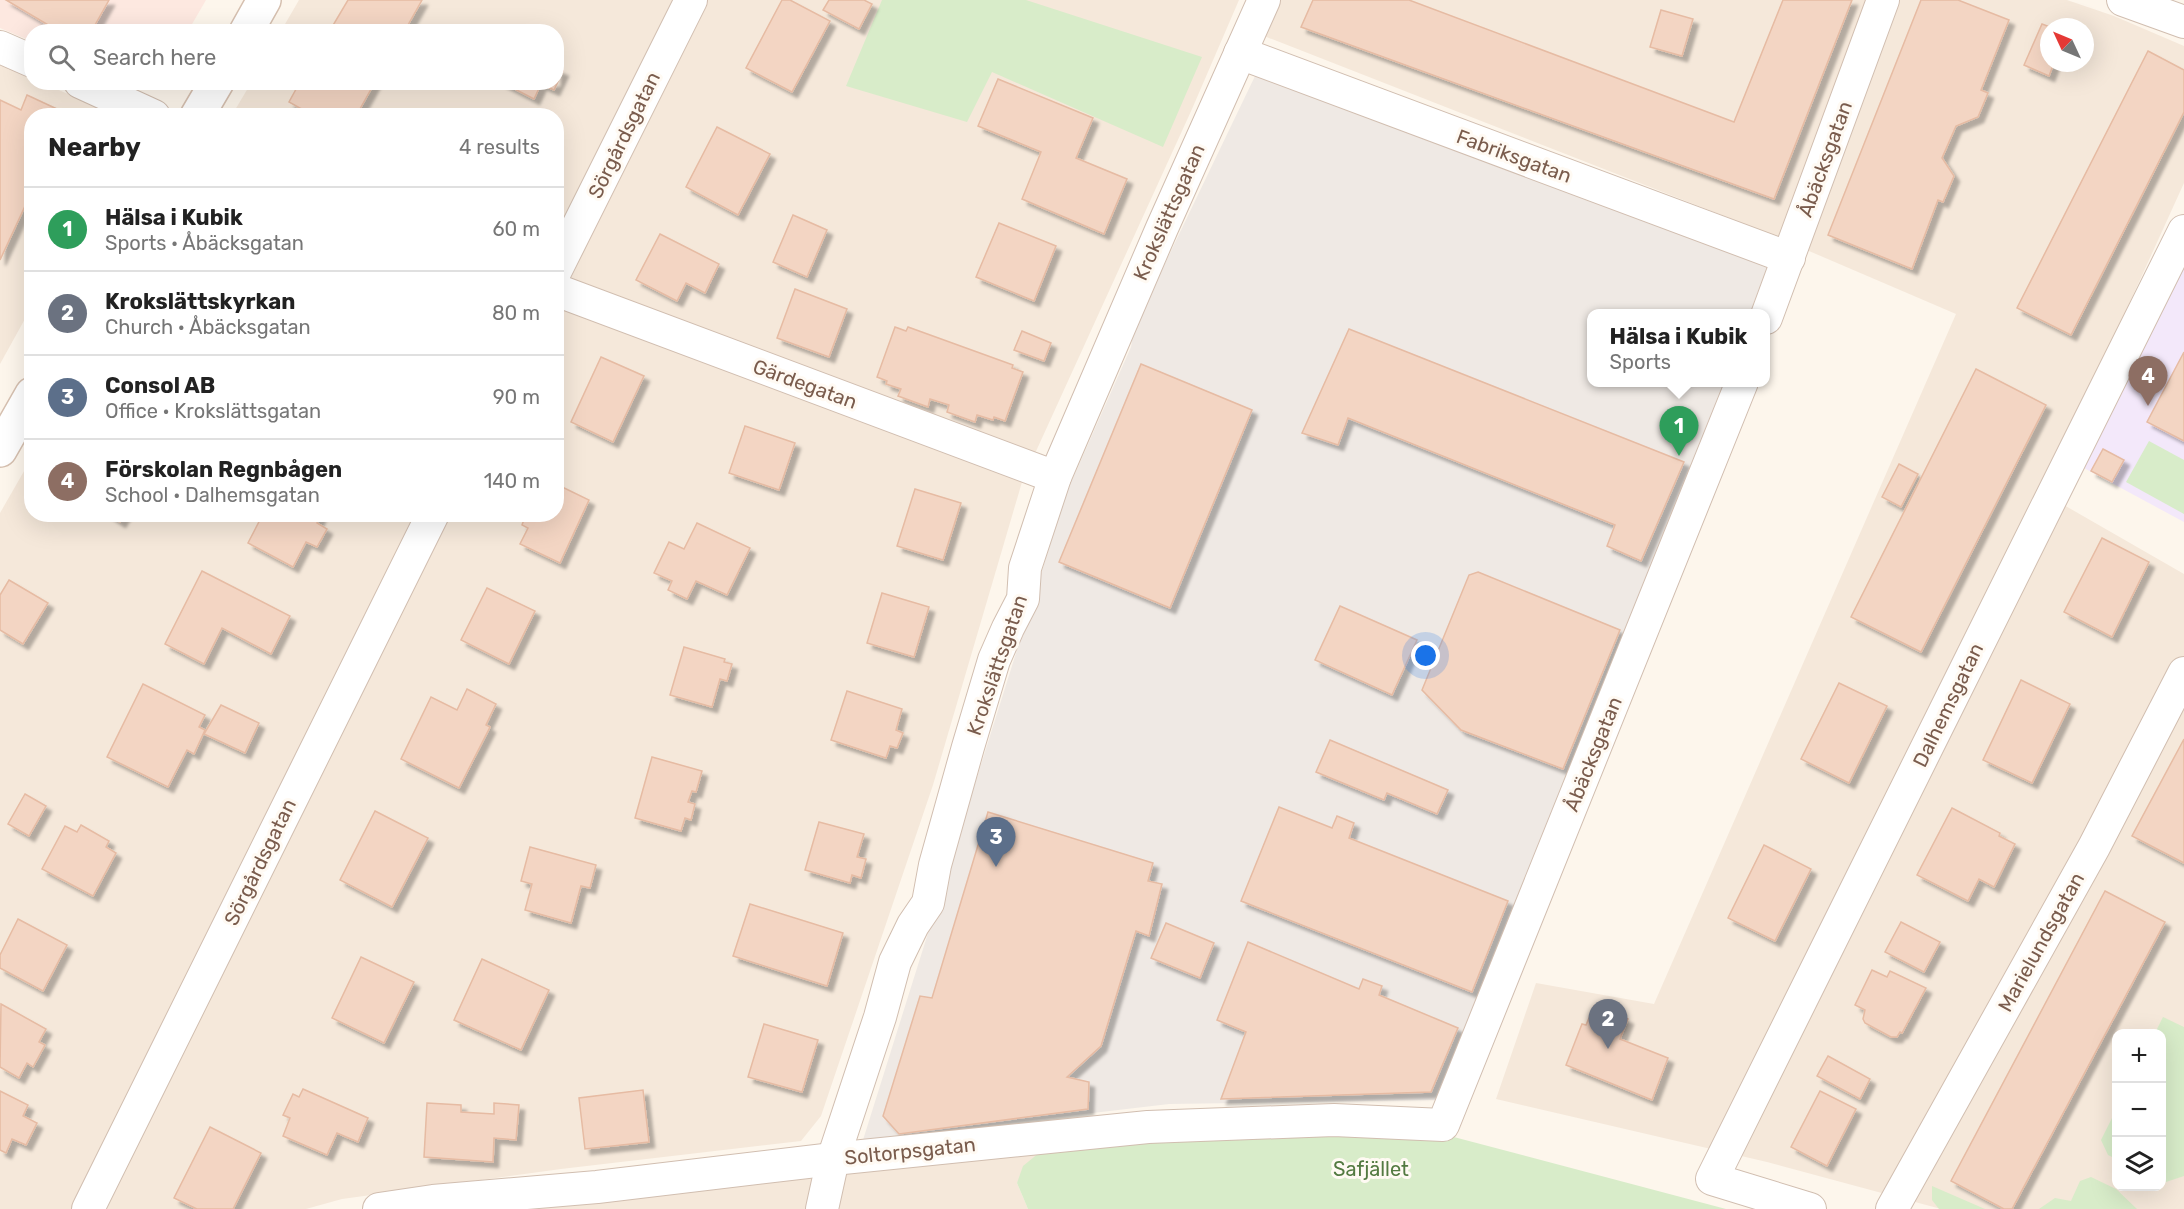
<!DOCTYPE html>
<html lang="en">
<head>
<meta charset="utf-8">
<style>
	:root { --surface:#fff; --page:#f2f2f2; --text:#222; --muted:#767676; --line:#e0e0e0; --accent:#e76f51 }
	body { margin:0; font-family:Rubik,sans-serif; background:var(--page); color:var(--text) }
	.controls { position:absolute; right:18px; bottom:18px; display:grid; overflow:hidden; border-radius:12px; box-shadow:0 6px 24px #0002 }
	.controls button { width:54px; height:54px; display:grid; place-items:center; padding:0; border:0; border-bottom:2px solid var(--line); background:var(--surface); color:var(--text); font:30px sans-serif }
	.compass { position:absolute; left:2040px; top:18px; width:54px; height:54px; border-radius:50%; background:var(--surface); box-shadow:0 6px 24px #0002; rotate:314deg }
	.you { position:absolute; left:1426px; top:656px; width:21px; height:21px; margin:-15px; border:4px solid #fff; border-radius:50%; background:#1a73e8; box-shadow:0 0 0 9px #1a73e833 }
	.badge { display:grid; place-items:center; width:39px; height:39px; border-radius:50%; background:var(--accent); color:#fff; font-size:20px; font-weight:700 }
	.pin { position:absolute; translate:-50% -50px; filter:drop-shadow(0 2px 3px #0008) }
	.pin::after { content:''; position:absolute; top:32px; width:21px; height:18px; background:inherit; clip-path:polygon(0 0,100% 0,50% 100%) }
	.popup { position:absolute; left:1587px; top:309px; width:183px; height:78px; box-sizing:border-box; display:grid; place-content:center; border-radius:12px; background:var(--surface); filter:drop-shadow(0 2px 4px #0005); font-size:20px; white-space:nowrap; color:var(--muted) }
	.popup b { font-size:22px; color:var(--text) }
	.popup::after { content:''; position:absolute; left:50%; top:100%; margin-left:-12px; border:12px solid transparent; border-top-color:var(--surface) }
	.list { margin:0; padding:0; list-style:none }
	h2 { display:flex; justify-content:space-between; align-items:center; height:78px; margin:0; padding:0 24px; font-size:26px }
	h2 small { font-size:20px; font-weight:400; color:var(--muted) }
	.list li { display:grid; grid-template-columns:39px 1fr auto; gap:18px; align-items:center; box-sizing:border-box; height:84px; padding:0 24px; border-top:2px solid var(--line) }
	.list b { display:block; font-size:22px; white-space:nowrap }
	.list p { margin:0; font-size:20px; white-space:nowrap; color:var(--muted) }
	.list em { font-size:20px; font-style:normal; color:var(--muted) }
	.icon { flex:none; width:33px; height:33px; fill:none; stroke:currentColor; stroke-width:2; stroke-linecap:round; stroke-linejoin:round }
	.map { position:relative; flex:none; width:2184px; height:1209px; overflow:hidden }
	.search { position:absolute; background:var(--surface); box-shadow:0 6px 24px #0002; left:24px; top:24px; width:540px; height:66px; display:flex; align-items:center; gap:15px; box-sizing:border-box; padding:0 21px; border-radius:24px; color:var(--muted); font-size:22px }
	.panel { position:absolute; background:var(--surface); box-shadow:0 6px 24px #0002; left:24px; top:108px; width:540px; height:414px; border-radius:24px }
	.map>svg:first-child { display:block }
</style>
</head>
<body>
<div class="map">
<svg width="2184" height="1209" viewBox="0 0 2184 1209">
	<defs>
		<filter id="shadow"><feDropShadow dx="5.5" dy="5.5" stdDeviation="1.5" flood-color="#0004"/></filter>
	</defs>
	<rect width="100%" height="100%" fill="#fdf6ec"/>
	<g fill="#f5e8da" fill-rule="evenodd">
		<polygon points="299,0 1239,0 1192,109 1022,482 933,785 821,1116 801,1141 561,1169 342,1199 306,1209 0,1209 0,513 31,459 32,514 556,514 556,116 232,115 251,83 556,82 556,32 281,31"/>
		<path d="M 1280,0 L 2067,0 L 2114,16 L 2184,46 L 2184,183 L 2043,493 L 2184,574 L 2184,1209 L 1941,1209 L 1767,1162 L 1496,1099 L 1536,983 L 1654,1004 L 1956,314 L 1760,230 L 1264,36 ZM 2049,27 L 2085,27 L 2085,63 L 2049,63 ZM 2116,1034 L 2162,1034 L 2162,1186 L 2116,1186 Z"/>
		<polygon points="0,64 31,78 32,82 42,83 118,115 32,116 31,308 0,364"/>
		<polygon points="1045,1148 1017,1183 1028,1209 536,1209"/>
	</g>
	<polygon fill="#fde8e0" points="0,0 206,0 188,31 32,32 31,41 0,28"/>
	<polygon fill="#efe9e4" points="1256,74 1770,260 1750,313 1592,314 1592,382 1724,383 1699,450 1437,1100 1169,1104 863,1140 1066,494 1131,347 1134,328"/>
	<polygon fill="#f3e8fa" points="2184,261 2184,522 2084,468 2142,343"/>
	<g fill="#d8ecc9">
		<polygon points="882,0 1026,0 1202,57 1163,147 992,72 967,122 846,86"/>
		<polygon points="2149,441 2184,460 2184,514 2126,482"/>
		<polygon points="2163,1017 2184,1027 2184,1176 2166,1182 2162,1180 2162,1034 2155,1033"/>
		<polygon points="2116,1110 2116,1159 2108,1155 2101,1140"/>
		<polygon points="1271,1130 1431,1131 1726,1209 1028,1209 1017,1183 1023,1166 1045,1148"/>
		<polygon points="2091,1177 2116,1189 2137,1209 2039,1209 2055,1198 2071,1201 2080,1181"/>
		<polygon points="1932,1186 1985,1209 1939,1209 1932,1200"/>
	</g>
	<g fill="#f3d5c3" stroke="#e6bba3" stroke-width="1.5" filter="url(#shadow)">
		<polygon points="6,0 109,0 91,32 60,32"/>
		<polygon points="348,0 422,0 404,32 329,32"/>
		<polygon points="782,0 790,0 830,21 792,92 746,68"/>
		<polygon points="829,0 864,0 872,4 859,29 823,10"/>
		<polygon points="1313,0 1409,0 1734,122 1783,0 1852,0 1774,199 1301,27"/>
		<polygon points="1921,0 1958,0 2009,20 1981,90 1988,93 1978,117 1956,126 1942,158 1954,176 1943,202 1938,200 1912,269 1828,235"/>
		<polygon points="1661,10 1693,19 1682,56 1650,47"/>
		<polygon points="2042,24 2050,27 2049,63 2054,63 2049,76 2024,65"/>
		<polygon points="2148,51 2184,70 2184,112 2071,335 2017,308"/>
		<polygon points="556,68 563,71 554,90 541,84 534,99 501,82 556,82"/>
		<polygon points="998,79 1093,118 1076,158 1127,179 1104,234 1022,199 1041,152 978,126"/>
		<polygon points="300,82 375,82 356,116 314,116 289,102"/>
		<polygon points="27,95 72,116 32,116 32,191 0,260 0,100 21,110"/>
		<polygon points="717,127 770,154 738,215 686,187"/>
		<polygon points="793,215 827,230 807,277 773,262"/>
		<polygon points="999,223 1056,246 1034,301 976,277"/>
		<polygon points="660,234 719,264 705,293 686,283 677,301 636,280"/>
		<polygon points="795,289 847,309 829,357 777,338"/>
		<polygon points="895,327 906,331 908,327 1013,365 1012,368 1023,372 1005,421 994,417 993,420 977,415 975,422 947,412 949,405 930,399 928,407 898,396 901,389 886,384 887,381 877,377"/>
		<polygon points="1349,329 1684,462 1641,561 1607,546 1615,525 1348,418 1338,445 1302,433"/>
		<polygon points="1022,331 1051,343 1044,361 1014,350"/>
		<polygon points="2184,352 2184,441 2147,422"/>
		<polygon points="601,357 644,376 613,442 571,422"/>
		<polygon points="1141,364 1252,410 1170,608 1059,562"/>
		<polygon points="1976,369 2046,405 1921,652 1851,617"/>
		<polygon points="745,426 795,443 779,490 729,473"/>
		<polygon points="2103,449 2124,460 2112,482 2091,471"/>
		<polygon points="1899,464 1918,474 1901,507 1882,497"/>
		<polygon points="556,484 589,500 560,563 520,544 528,528 522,525 526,514 556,514"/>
		<polygon points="915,489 961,503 943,560 897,546"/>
		<polygon points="108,514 125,514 120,522"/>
		<polygon points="263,514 321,514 317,523 327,529 317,547 306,542 293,567 248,543"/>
		<polygon points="697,523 750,548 727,595 696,581 687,599 668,590 672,581 654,573 669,542 684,549"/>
		<polygon points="2102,538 2149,562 2112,637 2064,612"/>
		<polygon points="202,571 290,616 271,654 222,628 204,664 165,644"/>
		<polygon points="1478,572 1620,630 1563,769 1461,730 1422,690 1469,575"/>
		<polygon points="9,580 48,603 23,644 0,630 0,595"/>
		<polygon points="487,588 535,611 509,664 461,640"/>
		<polygon points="882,593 929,607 914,657 867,643"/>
		<polygon points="1340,606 1417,640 1392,695 1315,660"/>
		<polygon points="684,647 725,659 724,662 732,664 727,681 720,679 712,707 670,695"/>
		<polygon points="2021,680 2070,704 2032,783 1983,760"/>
		<polygon points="1839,683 1887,706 1849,783 1801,759"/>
		<polygon points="143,684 205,715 199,727 205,730 194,754 187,750 168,787 107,757"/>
		<polygon points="467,689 496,704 486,725 490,727 459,788 401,759 431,697 457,710"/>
		<polygon points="847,691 902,709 896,730 903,733 897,748 890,746 886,758 831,740"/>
		<polygon points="221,705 259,723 245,753 204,734"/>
		<polygon points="2184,739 2184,863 2132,836"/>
		<polygon points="1330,740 1448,790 1437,814 1387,793 1384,800 1316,772"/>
		<polygon points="652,757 702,771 696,792 692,791 688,802 695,804 691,820 685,818 681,831 635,818"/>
		<polygon points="25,794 46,806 29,836 8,824"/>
		<polygon points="1279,807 1332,828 1337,816 1354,823 1349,838 1508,901 1472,992 1241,901"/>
		<polygon points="1952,808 2000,833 1999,836 2015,844 1994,887 1979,879 1968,901 1917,875"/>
		<polygon points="375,811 428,838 392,907 340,880"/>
		<polygon points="988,812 1153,863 1148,881 1162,884 1149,936 1136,931 1101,1046 1067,1077 1089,1082 1088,1109 899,1134 883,1116 920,996 932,998"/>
		<polygon points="819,822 864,834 857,857 866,859 861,878 852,875 850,883 805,870"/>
		<polygon points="81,825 109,841 106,847 116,853 93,896 42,869 65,826 77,832"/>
		<polygon points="1764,845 1811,869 1775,941 1728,918"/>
		<polygon points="530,847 596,865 590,888 581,886 571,923 525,910 532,884 521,881"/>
		<polygon points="2105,891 2165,922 2012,1209 2004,1209 1951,1181"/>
		<polygon points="750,904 843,933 827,986 733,956"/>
		<polygon points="18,919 67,945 43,991 0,968 0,955"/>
		<polygon points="1901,922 1940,942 1924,972 1885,952"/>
		<polygon points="1166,923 1214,943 1200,978 1151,958"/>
		<polygon points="1248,942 1359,989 1363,979 1382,986 1379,995 1458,1028 1431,1092 1221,1099 1246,1032 1217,1020"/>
		<polygon points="361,957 414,982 384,1043 332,1018"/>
		<polygon points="482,959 549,990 521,1050 454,1020"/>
		<polygon points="1872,970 1887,977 1890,971 1926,988 1902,1033 1900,1032 1897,1037 1891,1037 1865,1023 1863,1019 1865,1010 1855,1005"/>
		<polygon points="1,1004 46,1029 39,1042 45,1045 33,1067 27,1063 19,1078 0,1067"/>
		<polygon points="1594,1006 1628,1019 1620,1039 1668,1058 1652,1100 1566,1065 1582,1024 1586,1025"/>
		<polygon points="764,1024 818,1040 802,1092 748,1077"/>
		<polygon points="1828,1056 1870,1079 1860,1099 1817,1076"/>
		<polygon points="303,1089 368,1118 358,1142 337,1133 327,1155 283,1136 290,1118 283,1115 293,1094 299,1097"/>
		<polygon points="643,1090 649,1142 585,1149 579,1098"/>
		<polygon points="0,1091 28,1105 23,1116 37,1123 26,1145 12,1139 6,1153 0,1150"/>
		<polygon points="1820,1091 1856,1109 1827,1166 1791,1147"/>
		<polygon points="427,1103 461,1105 461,1112 494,1114 494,1103 519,1105 516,1140 494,1138 493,1162 424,1157"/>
		<polygon points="210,1127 261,1153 233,1209 197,1209 174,1198"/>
	</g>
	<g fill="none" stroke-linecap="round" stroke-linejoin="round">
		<defs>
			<g id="street">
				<polyline points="2123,0 2184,22"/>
				<polyline points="0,47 32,61"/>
				<polyline points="1240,53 1789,258"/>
				<polyline points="80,82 154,116"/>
				<polyline points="556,270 691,0"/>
				<polyline points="556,290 1055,477"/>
				<polyline points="1766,318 1883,0"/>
				<polyline points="88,1209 433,514"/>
				<polyline points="379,1209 433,1201 597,1187 833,1159 1148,1127 1334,1120 1443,1125 1742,382"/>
				<polyline points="822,1209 833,1159 880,1017 895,962 913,925 928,903 935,865 968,747 994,660 1008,628 1023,599 1025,568 1055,477 1162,228 1264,0"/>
				<polyline points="1810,1209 1712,1179 2184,231"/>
				<polyline points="1892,1209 2094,847 2184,673"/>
			</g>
			<g id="secondary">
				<polyline points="246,32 264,0"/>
				<polyline points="197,116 217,82"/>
				<polyline points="0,450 32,394"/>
			</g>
		</defs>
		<use href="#street" stroke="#d1beb0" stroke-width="34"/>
		<use href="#secondary" stroke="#d6c0b0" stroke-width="36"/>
		<use href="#street" stroke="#fff" stroke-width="32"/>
		<use href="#secondary" stroke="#fff" stroke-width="33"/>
	</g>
	<g text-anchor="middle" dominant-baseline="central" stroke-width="6" stroke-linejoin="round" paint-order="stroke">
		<g font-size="20" fill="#7a5c4d" stroke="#fffaf3">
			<text transform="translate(624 135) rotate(-64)">Sörgårdsgatan</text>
			<text transform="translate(1514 156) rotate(20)">Fabriksgatan</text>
			<text transform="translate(1825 159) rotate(-70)">Åbäcksgatan</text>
			<text transform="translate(1169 212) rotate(-66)">Krokslättsgatan</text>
			<text transform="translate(805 384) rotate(20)">Gärdegatan</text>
			<text transform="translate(997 665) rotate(-71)">Krokslättsgatan</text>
			<text transform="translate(1948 705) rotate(-64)">Dalhemsgatan</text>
			<text transform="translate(1593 754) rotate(-68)">Åbäcksgatan</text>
			<text transform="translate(260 862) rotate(-64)">Sörgårdsgatan</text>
			<text transform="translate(2041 942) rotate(-61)">Marielundsgatan</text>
			<text transform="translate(910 1151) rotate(-6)">Soltorpsgatan</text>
		</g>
		<g font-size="20" fill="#537a41" stroke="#fffaf3">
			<text x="1371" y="1169">Safjället</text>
		</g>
	</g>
</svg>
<div class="controls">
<button>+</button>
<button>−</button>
<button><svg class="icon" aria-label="layers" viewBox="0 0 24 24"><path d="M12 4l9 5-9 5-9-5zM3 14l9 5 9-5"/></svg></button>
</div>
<svg class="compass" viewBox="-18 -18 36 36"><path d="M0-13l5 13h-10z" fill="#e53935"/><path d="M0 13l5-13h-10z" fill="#767676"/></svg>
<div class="you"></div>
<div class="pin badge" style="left:1679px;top:456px;background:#2e9e5b">1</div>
<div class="popup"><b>Hälsa i Kubik</b>Sports</div>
<div class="pin badge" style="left:1608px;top:1049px;background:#6b7280">2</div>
<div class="pin badge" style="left:996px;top:867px;background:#5c6f8a">3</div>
<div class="pin badge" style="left:2148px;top:406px;background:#8d6e63">4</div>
<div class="search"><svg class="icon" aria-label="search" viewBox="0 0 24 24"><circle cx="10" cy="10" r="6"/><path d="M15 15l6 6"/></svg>Search here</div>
<section class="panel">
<h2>Nearby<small>4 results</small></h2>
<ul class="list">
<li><span class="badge" style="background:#2e9e5b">1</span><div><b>Hälsa i Kubik</b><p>Sports · Åbäcksgatan</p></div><em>60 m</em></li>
<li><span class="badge" style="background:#6b7280">2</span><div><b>Krokslättskyrkan</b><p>Church · Åbäcksgatan</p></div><em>80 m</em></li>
<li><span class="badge" style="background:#5c6f8a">3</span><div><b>Consol AB</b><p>Office · Krokslättsgatan</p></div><em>90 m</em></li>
<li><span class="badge" style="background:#8d6e63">4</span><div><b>Förskolan Regnbågen</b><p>School · Dalhemsgatan</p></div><em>140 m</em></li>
</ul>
</section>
</div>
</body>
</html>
